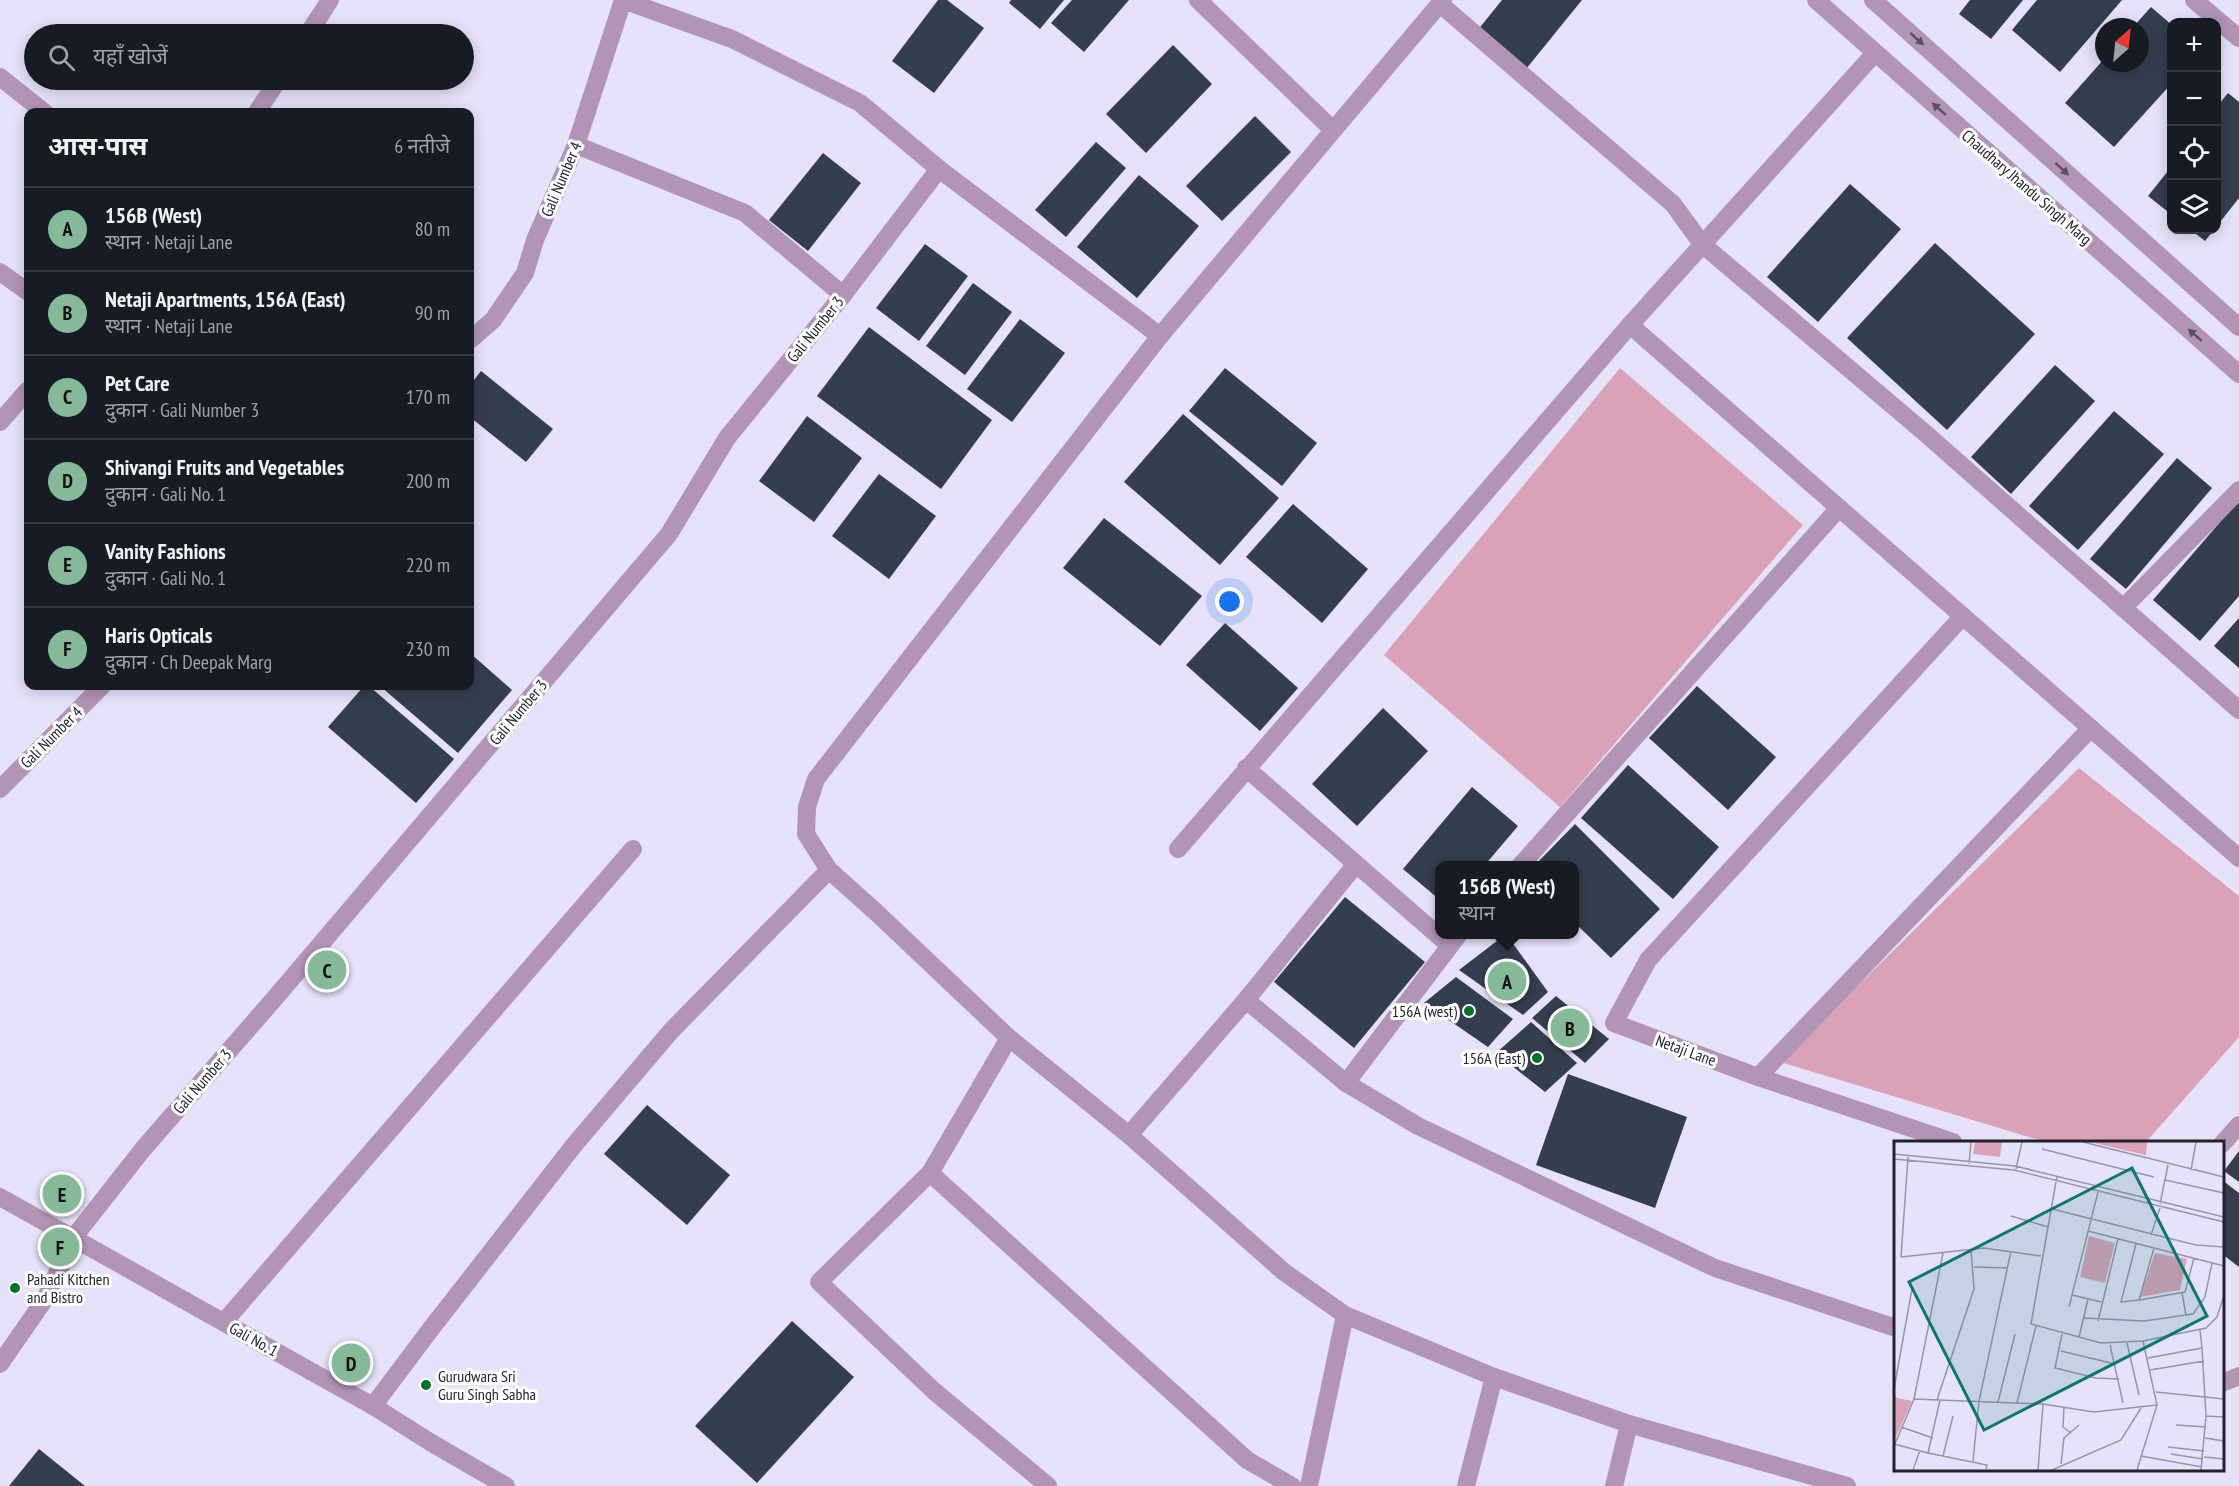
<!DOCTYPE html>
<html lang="hi">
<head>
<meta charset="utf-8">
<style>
	:root { --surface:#171b24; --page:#242831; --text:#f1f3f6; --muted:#9ea1a6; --line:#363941; --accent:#85b999 }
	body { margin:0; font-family:"PT Sans Narrow","Noto Sans Devanagari",sans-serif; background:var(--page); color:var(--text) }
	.controls { position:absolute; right:18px; top:18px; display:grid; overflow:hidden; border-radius:12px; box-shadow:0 3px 15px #0003 }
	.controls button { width:54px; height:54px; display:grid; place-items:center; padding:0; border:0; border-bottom:2px solid var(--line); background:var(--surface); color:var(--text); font:30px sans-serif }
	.compass { position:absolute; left:2095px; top:18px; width:54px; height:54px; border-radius:50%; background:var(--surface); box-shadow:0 3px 15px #0003; rotate:27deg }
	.you { position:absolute; left:1230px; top:602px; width:21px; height:21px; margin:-15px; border:4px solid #fff; border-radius:50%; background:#1a73e8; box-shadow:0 0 0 9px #1a73e833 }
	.badge { display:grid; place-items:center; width:39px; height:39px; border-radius:50%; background:var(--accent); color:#111; font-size:20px; font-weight:700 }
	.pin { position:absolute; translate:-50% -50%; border:3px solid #fff; box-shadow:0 2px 6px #0006 }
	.popup { position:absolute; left:1435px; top:861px; width:144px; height:78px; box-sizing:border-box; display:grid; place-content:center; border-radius:12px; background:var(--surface); filter:drop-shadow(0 2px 4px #0005); font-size:20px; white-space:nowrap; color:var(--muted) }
	.popup b { font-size:22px; color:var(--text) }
	.popup::after { content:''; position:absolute; left:50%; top:100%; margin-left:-12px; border:12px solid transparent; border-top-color:var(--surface) }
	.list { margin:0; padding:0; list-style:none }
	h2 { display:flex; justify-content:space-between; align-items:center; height:78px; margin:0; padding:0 24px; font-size:26px }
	h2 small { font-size:20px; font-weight:400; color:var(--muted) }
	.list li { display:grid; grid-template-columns:39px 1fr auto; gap:18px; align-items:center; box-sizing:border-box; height:84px; padding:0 24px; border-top:2px solid var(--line) }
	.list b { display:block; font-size:22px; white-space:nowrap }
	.list p { margin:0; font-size:20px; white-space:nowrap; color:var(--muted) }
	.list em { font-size:20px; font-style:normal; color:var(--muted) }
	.icon { flex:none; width:33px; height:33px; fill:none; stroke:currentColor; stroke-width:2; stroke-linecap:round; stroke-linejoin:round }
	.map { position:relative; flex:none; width:2239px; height:1486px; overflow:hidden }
	.search { position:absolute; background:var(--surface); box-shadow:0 3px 15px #0003; left:24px; top:24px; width:450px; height:66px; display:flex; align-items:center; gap:15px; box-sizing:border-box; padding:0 21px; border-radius:33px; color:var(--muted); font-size:22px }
	.panel { position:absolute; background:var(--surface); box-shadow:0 3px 15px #0003; left:24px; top:108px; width:450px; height:582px; border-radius:12px }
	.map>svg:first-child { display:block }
</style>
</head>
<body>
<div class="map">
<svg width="2239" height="1486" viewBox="0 0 2239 1486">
	<rect width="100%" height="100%" fill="#e6e2f9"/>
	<g fill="#d9a2b9">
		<polygon points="1620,368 1803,525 1560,807 1384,655"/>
		<polygon points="2079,768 2239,896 2239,1037 2146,1142 2046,1142 1780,1062"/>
	</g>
	<g fill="#353e4e">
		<polygon points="938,0 947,0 984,28 934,93 892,61"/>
		<polygon points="1011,0 1064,0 1040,29 1009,3"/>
		<polygon points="1072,0 1129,0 1084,52 1051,23"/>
		<polygon points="1502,0 1582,0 1526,69 1477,31"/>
		<polygon points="1970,0 2023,0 1991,39 1959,14"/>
		<polygon points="2037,0 2122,0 2060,72 2012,30"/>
		<polygon points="2151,7 2172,25 2172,83 2114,147 2065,103 2104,59 2104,63 2140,63 2140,27 2133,27"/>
		<polygon points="1173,45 1212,84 1146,153 1106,114"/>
		<polygon points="2228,93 2239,102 2239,198 2216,227 2216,108"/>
		<polygon points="1255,116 1291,152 1222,221 1186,186"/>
		<polygon points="1096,142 1126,168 1066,237 1035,210"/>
		<polygon points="823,153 861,183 808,251 769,220"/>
		<polygon points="2172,166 2172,215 2148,196"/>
		<polygon points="1139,175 1199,226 1137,298 1077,247"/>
		<polygon points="1850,184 1901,229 1818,322 1767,277"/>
		<polygon points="2191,230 2214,230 2205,241"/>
		<polygon points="1935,243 2035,334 1947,430 1847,338"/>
		<polygon points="925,244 968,276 919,341 876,308"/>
		<polygon points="973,283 1012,312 965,375 926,346"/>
		<polygon points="1020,319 1065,353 1012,422 967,389"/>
		<polygon points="869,327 992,420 941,489 817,396"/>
		<polygon points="2055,365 2095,401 2011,494 1971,457"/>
		<polygon points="1225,368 1317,443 1282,486 1189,411"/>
		<polygon points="481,371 553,429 526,462 470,417 470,385"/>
		<polygon points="2114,411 2164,454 2078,550 2029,506"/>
		<polygon points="1183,414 1279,498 1220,565 1124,482"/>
		<polygon points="807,416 862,458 814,522 759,481"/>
		<polygon points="2177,458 2212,488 2126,589 2090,559"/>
		<polygon points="879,474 936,516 889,579 832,536"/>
		<polygon points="2239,500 2239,596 2200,641 2153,600"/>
		<polygon points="1293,504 1368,569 1322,623 1246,557"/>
		<polygon points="1104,518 1202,596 1160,646 1063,568"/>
		<polygon points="2239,618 2239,668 2214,646"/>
		<polygon points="1225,623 1298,688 1260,731 1186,665"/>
		<polygon points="470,653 512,690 458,753 380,686 470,686"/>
		<polygon points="364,686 369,686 454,759 416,803 328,727"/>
		<polygon points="1697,686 1776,757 1728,810 1649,738"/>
		<polygon points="1383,708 1428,751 1357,826 1312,784"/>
		<polygon points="1628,765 1719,847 1673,899 1581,818"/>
		<polygon points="1472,787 1518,826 1484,866 1440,866 1440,900 1403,869"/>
		<polygon points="1575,824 1660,909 1611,958 1574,922 1574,866 1534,866"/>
		<polygon points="1345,897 1425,962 1354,1048 1274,982"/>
		<polygon points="1506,934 1548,992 1523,1015 1459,970"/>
		<polygon points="1456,977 1513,1019 1488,1047 1424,1003"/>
		<polygon points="1556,996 1609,1039 1585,1063 1532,1018"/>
		<polygon points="1531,1022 1577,1063 1545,1092 1496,1053"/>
		<polygon points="1568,1074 1687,1117 1655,1208 1536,1165"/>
		<polygon points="647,1105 730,1175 687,1225 604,1154"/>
		<polygon points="2239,1151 2239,1182 2224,1171"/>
		<polygon points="2222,1180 2239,1193 2239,1267 2222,1254"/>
		<polygon points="792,1321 854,1377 757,1483 695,1426"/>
		<polygon points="39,1449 85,1486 9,1486"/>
	</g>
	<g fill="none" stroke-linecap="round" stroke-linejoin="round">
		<g stroke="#b294b5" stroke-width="18">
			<polyline points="623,0 732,39 860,103 939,169 1160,336"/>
			<polyline points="1198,0 1333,130"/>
			<polyline points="1443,0 1160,336 816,779 807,807 806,834 829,870 878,914 1009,1038 1129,1135 1284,1272 1345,1315 1494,1377 1629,1424 1847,1486"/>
			<polyline points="1816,0 2239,374"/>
			<polyline points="1873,0 2239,327"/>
			<polyline points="2194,0 2239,38"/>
			<polyline points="1440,4 1673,204 1702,244 1925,433 2239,710"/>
			<polyline points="308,34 330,0"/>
			<polyline points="0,77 44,112"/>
			<polyline points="257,112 278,80"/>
			<polyline points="576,145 745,213 843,295"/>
			<polyline points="0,272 28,292"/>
			<polyline points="1630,325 2239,858"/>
			<polyline points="470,340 493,320 525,273 535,240 576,145 623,0"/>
			<polyline points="0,422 28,390"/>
			<polyline points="2123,608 2239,490"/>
			<polyline points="1246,768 1449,945"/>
			<polyline points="0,789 102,686"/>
			<polyline points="1178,849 1630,325 1875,53"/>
			<polyline points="1520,866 1839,508"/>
			<polyline points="1246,1000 1346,1083 1418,1126 1715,1268 1896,1328"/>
			<polyline points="1009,1038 930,1173 819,1282 934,1391 1048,1486"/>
			<polyline points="1758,1077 1614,1023 1648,960 1963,616"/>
			<polyline points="1346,1083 1459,934"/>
			<polyline points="1129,1135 1246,1000 1356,864"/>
			<polyline points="1953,1142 1758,1077 2091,728"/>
			<polyline points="2222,1144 2239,1125"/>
			<polyline points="930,1173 1247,1460 1292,1486"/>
			<polyline points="0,1197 373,1406 430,1442 506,1486"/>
			<polyline points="224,1322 633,849"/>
			<polyline points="0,1364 45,1299 74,1237 143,1149 275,998 669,534 727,438 843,295 939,169"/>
			<polyline points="2222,1383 2239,1376"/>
			<polyline points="373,1406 430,1330 575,1144 671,1031 829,870"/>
			<polyline points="1309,1486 1345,1315"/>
			<polyline points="1466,1486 1494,1377"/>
			<polyline points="1614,1486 1629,1424"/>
		</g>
	</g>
	<defs><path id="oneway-solid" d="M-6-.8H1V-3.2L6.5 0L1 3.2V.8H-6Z" transform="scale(1.5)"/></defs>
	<g fill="#5c4f62">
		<use href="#oneway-solid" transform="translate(1917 39) rotate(42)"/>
		<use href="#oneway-solid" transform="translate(1939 109) rotate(-139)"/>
		<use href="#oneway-solid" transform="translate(2062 169) rotate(42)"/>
		<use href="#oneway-solid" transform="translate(2195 335) rotate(-139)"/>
	</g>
	<g fill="#007327" stroke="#fff" stroke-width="2">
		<circle cx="1469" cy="1011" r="6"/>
		<circle cx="1537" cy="1058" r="6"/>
		<circle cx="15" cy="1288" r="6"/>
		<circle cx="426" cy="1385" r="6"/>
	</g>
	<g text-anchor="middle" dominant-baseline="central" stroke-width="6" stroke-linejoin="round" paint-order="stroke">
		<g font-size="16" fill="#23212a" stroke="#fff">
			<text transform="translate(561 179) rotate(-67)">Gali Number 4</text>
			<text transform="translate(2027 187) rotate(41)">Chaudhary Jhandu Singh Marg</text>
			<text transform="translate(815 329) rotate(-51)">Gali Number 3</text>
			<text transform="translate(518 712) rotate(-50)">Gali Number 3</text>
			<text transform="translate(51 737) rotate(-45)">Gali Number 4</text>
			<text transform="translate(1686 1050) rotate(20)">Netaji Lane</text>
			<text transform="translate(202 1081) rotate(-49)">Gali Number 3</text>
			<text transform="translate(254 1339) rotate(29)">Gali No. 1</text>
		</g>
		<g font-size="16" fill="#23212a" stroke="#fff" text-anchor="end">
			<text x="1457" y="1011">156A (west)</text>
			<text x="1525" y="1058">156A (East)</text>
			<text x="27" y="1279" text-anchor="start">Pahadi Kitchen<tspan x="27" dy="18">and Bistro</tspan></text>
			<text x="438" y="1376" text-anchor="start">Gurudwara Sri<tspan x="438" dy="18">Guru Singh Sabha</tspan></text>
		</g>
	</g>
	<g transform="translate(1894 1141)">
		<rect width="330" height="330" fill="#e6e2f9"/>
		<path d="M 81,1 L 108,1 L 106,16 L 79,13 ZM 196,1 L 253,1 L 252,14 ZM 195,95 L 221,102 L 211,142 L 186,136 ZM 261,112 L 293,118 L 286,149 L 246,156 ZM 0,252 L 3,257 L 18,260 L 0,300 Z" fill="#d9a2b9"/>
		<path fill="none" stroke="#9895a6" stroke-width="1.5" d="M 189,1 L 330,36M 148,8 L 260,36M 0,13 L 121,25 L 330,76M 0,18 L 120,29 L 330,81M 75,23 L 77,1M 122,28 L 128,1M 297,29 L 302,1M 163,35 L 137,183 L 207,202 L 249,200 L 312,187 L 323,176 L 330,154M 271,39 L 330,52M 266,63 L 274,24M 158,68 L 302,104 L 330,106M 117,75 L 154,86M 194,90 L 330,125M 257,94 L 266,67M 242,103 L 227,161 L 245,159M 260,107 L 245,159 L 291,151 L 300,117M 7,116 L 90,107 L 147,115M 7,116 L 14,16M 80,126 L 114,127M 288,152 L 292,174M 178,154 L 207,161M 175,166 L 204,51M 190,177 L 250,180 L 299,173 L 311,156 L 318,122M 204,180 L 224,98M 306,189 L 308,207M 168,193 L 161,227 L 202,237 L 225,238M 185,196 L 194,158M 233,202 L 245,254M 216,204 L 229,262M 167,210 L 221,223M 254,217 L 308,207 L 312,275 L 307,329M 256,229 L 310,220M 0,248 L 18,148M 262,251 L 330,258M 20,258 L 149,263 L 200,271 L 263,264M 43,259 L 80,148 L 77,109M 104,261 L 121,193M 123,262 L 142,185M 170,265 L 169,286 L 177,292M 312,275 L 330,276M 282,284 L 312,286M 7,286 L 39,297M 311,297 L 330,300M 0,303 L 34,312 L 46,259M 0,305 L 20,258 L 49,112M 274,306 L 310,310M 34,312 L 93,324 L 92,328M 277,313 L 309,318M 49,315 L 59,275M 247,315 L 308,326M 310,316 L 330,318M 79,320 L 85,260 L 117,110M 167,323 L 170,297 L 185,284M 19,329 L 26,309M 144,329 L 149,263M 158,329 L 227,299 L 247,267M 243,329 L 263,264 L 249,200"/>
		<path fill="#0f766e" fill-opacity="0.15" stroke="#0f766e" stroke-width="3" d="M 238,27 L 313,175 L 90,289 L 15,141 Z"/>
		<rect width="330" height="330" fill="none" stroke="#23212a" stroke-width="3"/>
	</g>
</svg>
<div class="controls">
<button>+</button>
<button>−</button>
<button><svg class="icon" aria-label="locate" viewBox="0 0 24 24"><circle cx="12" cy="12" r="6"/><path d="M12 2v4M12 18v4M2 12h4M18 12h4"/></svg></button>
<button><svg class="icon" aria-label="layers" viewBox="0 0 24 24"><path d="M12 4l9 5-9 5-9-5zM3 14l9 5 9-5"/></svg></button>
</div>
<svg class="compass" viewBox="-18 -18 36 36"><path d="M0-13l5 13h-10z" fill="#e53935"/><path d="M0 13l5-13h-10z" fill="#9ea1a6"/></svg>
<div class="you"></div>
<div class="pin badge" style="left:1507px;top:981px">A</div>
<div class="popup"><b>156B (West)</b>स्थान</div>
<div class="pin badge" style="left:1570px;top:1028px">B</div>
<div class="pin badge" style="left:327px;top:970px">C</div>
<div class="pin badge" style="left:351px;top:1363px">D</div>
<div class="pin badge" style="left:62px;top:1194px">E</div>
<div class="pin badge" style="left:60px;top:1247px">F</div>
<div class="search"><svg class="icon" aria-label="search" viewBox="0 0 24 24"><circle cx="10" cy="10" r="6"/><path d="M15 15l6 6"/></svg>यहाँ खोजें</div>
<section class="panel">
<h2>आस-पास<small>6 नतीजे</small></h2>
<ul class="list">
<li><span class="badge">A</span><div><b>156B (West)</b><p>स्थान · Netaji Lane</p></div><em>80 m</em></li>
<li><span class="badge">B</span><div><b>Netaji Apartments, 156A (East)</b><p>स्थान · Netaji Lane</p></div><em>90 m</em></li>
<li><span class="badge">C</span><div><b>Pet Care</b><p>दुकान · Gali Number 3</p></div><em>170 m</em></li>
<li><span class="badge">D</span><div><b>Shivangi Fruits and Vegetables</b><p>दुकान · Gali No. 1</p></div><em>200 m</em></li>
<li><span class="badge">E</span><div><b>Vanity Fashions</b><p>दुकान · Gali No. 1</p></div><em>220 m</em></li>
<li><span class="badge">F</span><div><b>Haris Opticals</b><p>दुकान · Ch Deepak Marg</p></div><em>230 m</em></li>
</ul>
</section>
</div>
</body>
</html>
